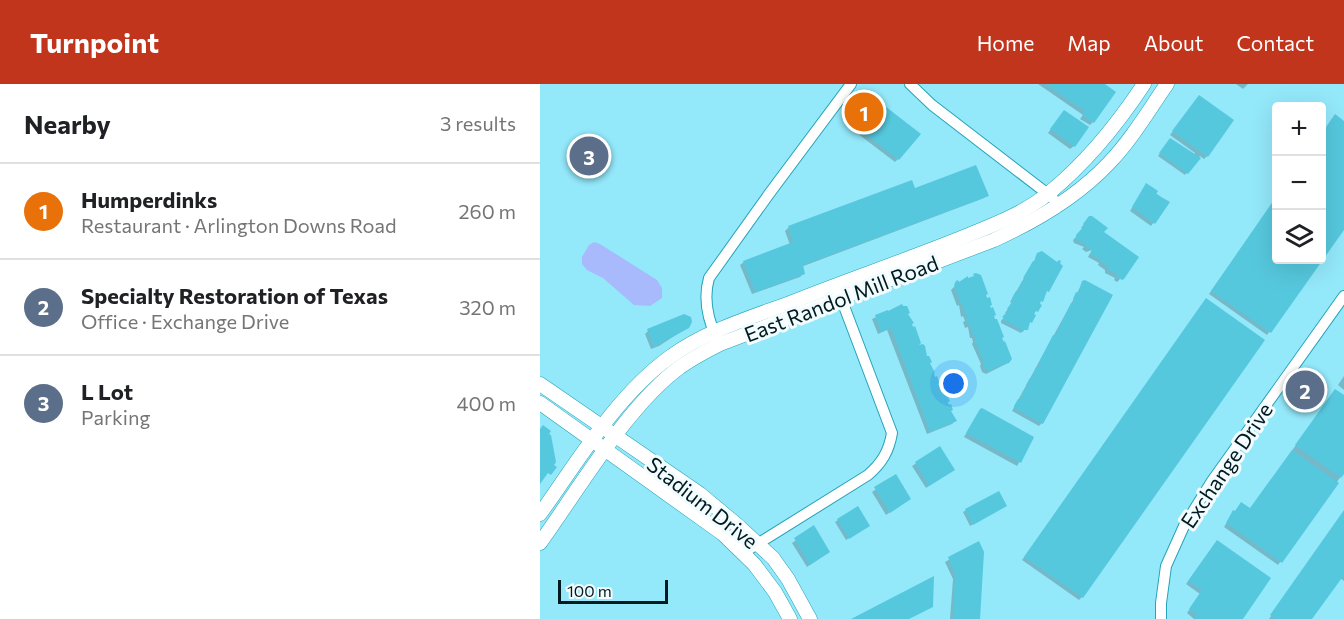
<!DOCTYPE html>
<html lang="en">
<head>
<meta charset="utf-8">
<style>
	:root { --surface:#fff; --page:#f6f6f6; --text:#202124; --muted:#757577; --line:#e0e0e0; --accent:#c0351c }
	body { margin:0; font-family:Commissioner,sans-serif; background:var(--page); color:var(--text) }
	.controls { position:absolute; right:18px; top:18px; display:grid; overflow:hidden; border-radius:6px; box-shadow:0 6px 24px #0002 }
	.controls button { width:54px; height:54px; display:grid; place-items:center; padding:0; border:0; border-bottom:2px solid var(--line); background:var(--surface); color:var(--text); font:30px sans-serif }
	.scale { position:absolute; left:18px; bottom:15px; width:110px; box-sizing:border-box; padding-left:6px; border:3px solid #021a1f; border-top:0; font-size:16px; line-height:21px; white-space:nowrap; color:#021a1f; -webkit-text-stroke:4px #f2fcfe; paint-order:stroke }
	.you { position:absolute; left:414px; top:300px; width:21px; height:21px; margin:-15px; border:4px solid #fff; border-radius:50%; background:#1a73e8; box-shadow:0 0 0 9px #1a73e833 }
	.badge { display:grid; place-items:center; width:39px; height:39px; border-radius:50%; background:var(--accent); color:#fff; font-size:20px; font-weight:700 }
	.pin { position:absolute; translate:-50% -50%; border:3px solid #fff; box-shadow:0 2px 6px #0006 }
	.list { margin:0; padding:0; list-style:none }
	h2 { display:flex; justify-content:space-between; align-items:center; height:78px; margin:0; padding:0 24px; font-size:26px }
	h2 small { font-size:20px; font-weight:400; color:var(--muted) }
	.list li { display:grid; grid-template-columns:39px 1fr auto; gap:18px; align-items:center; box-sizing:border-box; height:96px; padding:0 24px; border-top:2px solid var(--line) }
	.list b { display:block; font-size:22px; white-space:nowrap }
	.list p { margin:0; font-size:20px; white-space:nowrap; color:var(--muted) }
	.list em { font-size:20px; font-style:normal; color:var(--muted) }
	.icon { flex:none; width:33px; height:33px; fill:none; stroke:currentColor; stroke-width:2; stroke-linecap:round; stroke-linejoin:round }
	.map { position:relative; flex:none; width:804px; height:535px; overflow:hidden }
	header { display:flex; align-items:center; gap:36px; box-sizing:border-box; height:84px; padding:0 30px; background:var(--accent); color:#fff }
	header strong { font-size:28px }
	nav { display:flex; gap:33px; margin-inline-start:auto; font-size:21px }
	main { display:flex }
	aside { flex:1; background:var(--surface) }
	.map>svg:first-child { display:block }
</style>
</head>
<body>
<header>
<strong>Turnpoint</strong>
<nav><a>Home</a><a>Map</a><a>About</a><a>Contact</a></nav>
</header>
<main>
<aside>
<h2>Nearby<small>3 results</small></h2>
<ul class="list">
<li><span class="badge" style="background:#e8710a">1</span><div><b>Humperdinks</b><p>Restaurant · Arlington Downs Road</p></div><em>260 m</em></li>
<li><span class="badge" style="background:#5c6f8a">2</span><div><b>Specialty Restoration of Texas</b><p>Office · Exchange Drive</p></div><em>320 m</em></li>
<li><span class="badge" style="background:#5c6f8a">3</span><div><b>L Lot</b><p>Parking</p></div><em>400 m</em></li>
</ul>
</aside>
<div class="map">
<svg width="804" height="535" viewBox="0 0 804 535">
	<rect width="100%" height="100%" fill="#93e8fa"/>
	<polygon fill="#a9bafc" points="54,158 60,160 117,196 122,204 122,214 110,222 94,221 63,194 47,186 42,180 42,173 49,161"/>
	<g fill="#0003">
		<polygon points="498,0 562,0 553,38 550,41 540,35 543,31"/>
		<polygon points="696,0 708,0 703,5"/>
		<polygon points="325,14 358,75 355,78 305,40"/>
		<polygon points="656,16 667,72 664,75 660,72 645,91 618,72 628,58 654,71 655,69 630,51"/>
		<polygon points="521,31 534,62 530,65 508,49"/>
		<polygon points="792,35 804,38 804,143 782,175 782,50"/>
		<polygon points="371,98 374,106 447,111 444,114 261,183 263,190 260,193 212,210 200,181 204,178 250,161 245,147 248,144"/>
		<polygon points="606,101 628,119 611,142 590,127"/>
		<polygon points="736,114 736,176 781,176 727,251 669,210"/>
		<polygon points="546,137 562,149 580,195 577,198 574,196 575,194 565,189 565,186 558,181 559,179 548,173 552,166 546,168 542,165 544,163 534,159 533,156 543,145 541,144"/>
		<polygon points="498,170 504,210 493,231 494,232 481,249 461,239 461,237 467,230 465,229 472,219 470,218"/>
		<polygon points="543,198 502,339 499,342 472,327"/>
		<polygon points="415,202 445,211 469,276 466,280 446,290 442,288 440,282 441,280 432,260 433,258 432,254 430,254 428,243 425,244 423,238 425,237 423,232 421,233 419,221 417,222 411,206"/>
		<polygon points="663,220 542,513 539,516 482,476"/>
		<polygon points="347,228 388,280 395,302 406,318 415,337 412,340 387,350 347,246 338,250 332,235"/>
		<polygon points="148,243 119,262 111,265 105,250 108,247"/>
		<polygon points="804,292 804,306 798,301"/>
		<polygon points="792,310 804,313 804,388 738,481 684,443 693,428 710,426"/>
		<polygon points="440,326 493,355 477,382 424,353"/>
		<polygon points="400,364 410,388 386,404 372,382"/>
		<polygon points="355,392 370,415 346,431 332,408"/>
		<polygon points="458,409 465,422 430,442 423,428"/>
		<polygon points="317,424 326,443 306,456 295,438"/>
		<polygon points="804,427 804,497 800,494 770,535 729,535"/>
		<polygon points="274,444 289,468 267,483 252,459"/>
		<polygon points="439,459 439,535 410,535 413,495 405,478"/>
		<polygon points="674,461 701,535 654,535 647,529 660,510 646,500"/>
	</g>
	<g fill="#56c8de">
		<polygon points="505,0 565,0 576,8 554,39 542,31 545,27"/>
		<polygon points="328,9 381,50 359,76 307,36"/>
		<polygon points="659,11 694,36 668,73 632,47"/>
		<polygon points="524,26 549,43 535,63 510,45"/>
		<polygon points="795,30 804,37 804,146 731,249 671,207 736,113 736,176 782,176 782,49"/>
		<polygon points="630,54 661,74 648,90 619,69"/>
		<polygon points="436,81 449,112 263,181 265,190 215,208 203,177 253,158 248,142 372,96 375,104"/>
		<polygon points="606,99 618,107 616,110 630,118 615,140 592,123"/>
		<polygon points="549,132 552,132 568,144 564,148 599,173 584,195 582,196 576,192 577,190 568,186 569,181 567,182 560,177 561,175 559,173 558,175 551,170 552,165 550,165 544,162 546,160 536,156 536,151 545,141 543,140"/>
		<polygon points="502,167 517,178 519,176 521,177 520,179 523,182 509,208 507,207 503,218 501,217 500,220 502,221 498,228 496,227 494,230 496,231 492,239 490,238 488,246 484,246 483,248 480,247 481,245 463,236 464,234 462,233 469,226 467,225 474,215 472,214 476,207 478,208 482,197 484,198 485,195 483,194 493,177 495,178 496,175 495,174 497,169"/>
		<polygon points="436,189 441,191 448,210 446,211 447,214 450,213 452,221 450,222 451,224 453,223 456,231 454,232 455,235 457,235 464,253 462,254 464,258 465,257 472,275 469,279 453,284 453,286 450,287 445,285 442,277 444,277 438,266 440,266 434,256 436,255 435,251 433,252 431,241 429,242 426,234 428,233 427,230 425,231 422,219 421,220 414,201 416,197 418,196 419,198 428,192 428,194 434,192 433,190"/>
		<polygon points="545,196 573,211 503,340 475,325 474,322 478,315 480,316 485,304 486,305 488,302 486,301 490,294 492,294 496,283 498,284 500,281 498,280 513,251 515,252 531,219 533,220 534,216 533,215 536,208 538,209 542,197"/>
		<polygon points="666,214 725,256 543,514 484,473"/>
		<polygon points="362,220 363,222 367,222 370,229 368,230 374,239 372,240 373,243 375,242 381,259 379,261 383,260 385,262 387,272 389,272 392,278 390,279 395,289 394,289 395,293 397,292 399,298 398,301 403,301 405,311 407,311 410,317 408,318 409,321 411,320 413,326 411,327 417,337 390,348 351,244 341,248 335,231 348,226 348,227"/>
		<polygon points="144,230 151,233 152,238 149,244 114,263 107,245"/>
		<polygon points="795,305 804,311 804,390 801,394 755,361"/>
		<polygon points="442,324 494,353 481,379 426,349 440,325"/>
		<polygon points="3,341 11,347 9,350 11,351 16,378 14,381 17,383 11,391 8,389 0,400 0,345"/>
		<polygon points="400,362 415,386 389,402 375,378"/>
		<polygon points="752,366 799,399 742,479 686,439 693,426 695,427 701,418 710,424"/>
		<polygon points="356,390 371,415 350,429 334,403"/>
		<polygon points="459,407 467,422 433,441 425,425"/>
		<polygon points="318,422 330,442 309,455 297,435"/>
		<polygon points="804,426 804,491 772,535 736,535 730,531"/>
		<polygon points="274,441 290,468 270,481 254,454"/>
		<polygon points="677,456 731,494 703,535 654,535 657,531 649,525 662,506 648,497"/>
		<polygon points="439,457 444,468 440,535 413,535 415,491 408,473"/>
		<polygon points="394,492 393,523 369,535 311,535"/>
	</g>
	<g fill="none" stroke-linecap="round" stroke-linejoin="round">
		<defs>
			<g id="minor">
				<polyline points="370,0 392,21 513,114"/>
				<path d="M 177,255 C 168,236 163,215 169,194 L 229,110 L 311,0"/>
				<path d="M 203,469 L 328,391 C 342,379 349,367 352,349 L 296,201"/>
				<polyline points="621,535 621,519 626,482 644,442 672,397 804,212"/>
			</g>
			<g id="major">
				<polyline points="0,300 160,410 196,440 233,474 248,495 270,535"/>
				<polyline points="0,319 183,450 214,480 235,508 250,535"/>
				<path d="M 0,430 C 38,377 77,311 130,273 C 166,247 209,234 250,219 C 305,197 361,178 416,156 C 448,143 482,131 509,109 C 547,78 577,41 604,0"/>
				<path d="M 0,459 C 39,405 87,322 140,283 C 153,274 166,267 180,260 L 454,156 C 496,137 537,113 569,79 C 592,55 609,26 627,0"/>
			</g>
		</defs>
		<use href="#minor" stroke="#26a3b8" stroke-width="12"/>
		<use href="#major" stroke="#26a3b8" stroke-width="15"/>
		<use href="#minor" stroke="#fff" stroke-width="10"/>
		<use href="#major" stroke="#fff" stroke-width="14"/>
	</g>
	<g text-anchor="middle" dominant-baseline="central" stroke-width="6" stroke-linejoin="round" paint-order="stroke">
		<g font-size="21" fill="#021a1f" stroke="#f2fcfe">
			<text transform="translate(301 214) rotate(-21)">East Randol Mill Road</text>
			<text transform="translate(686 381) rotate(-56)">Exchange Drive</text>
			<text transform="translate(163 418) rotate(38)">Stadium Drive</text>
		</g>
	</g>
</svg>
<div class="controls">
<button>+</button>
<button>−</button>
<button><svg class="icon" aria-label="layers" viewBox="0 0 24 24"><path d="M12 4l9 5-9 5-9-5zM3 14l9 5 9-5"/></svg></button>
</div>
<div class="scale">100 m</div>
<div class="you"></div>
<div class="pin badge" style="left:324px;top:28px;background:#e8710a">1</div>
<div class="pin badge" style="left:765px;top:306px;background:#5c6f8a">2</div>
<div class="pin badge" style="left:49px;top:72px;background:#5c6f8a">3</div>
</div>
</main>
</body>
</html>
